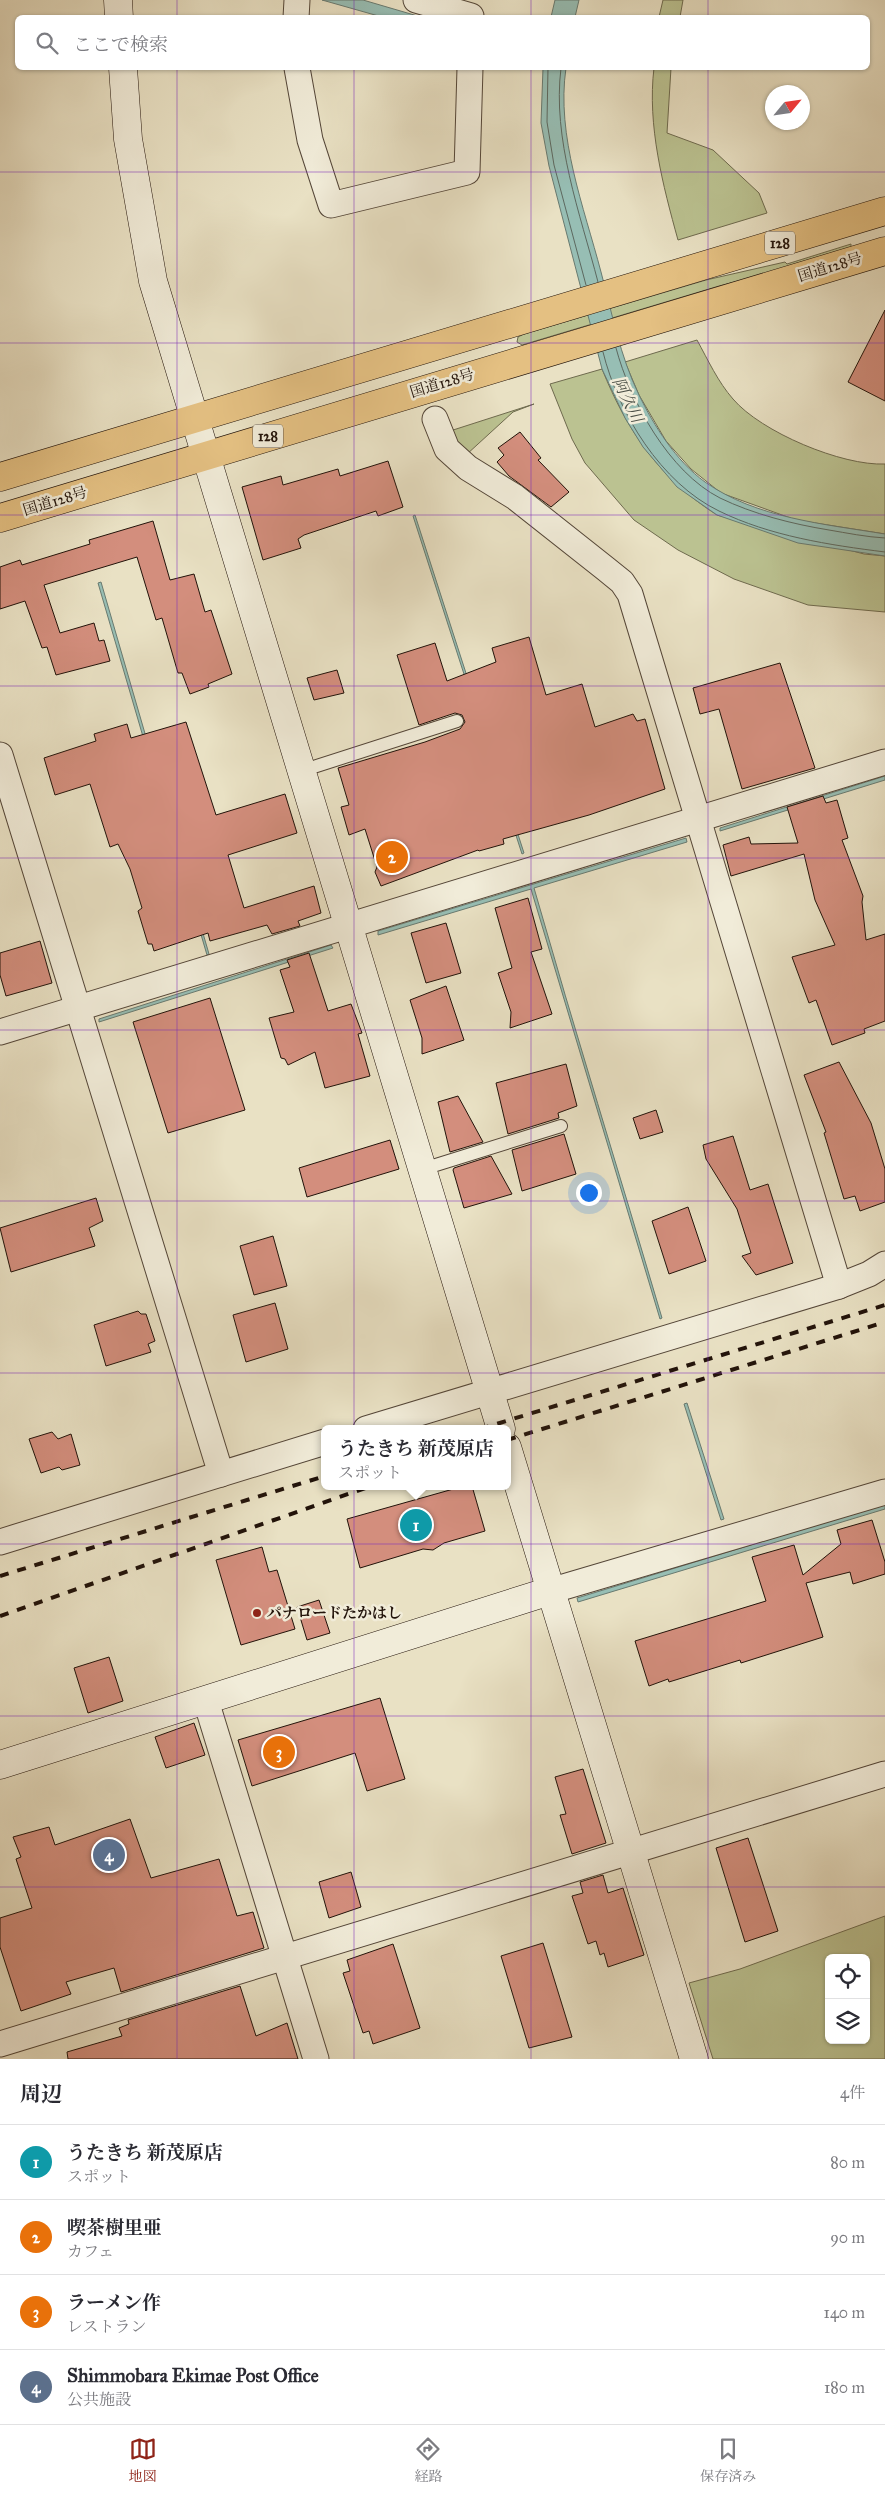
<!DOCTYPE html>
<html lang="ja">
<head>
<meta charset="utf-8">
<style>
	:root { --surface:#fff; --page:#f7f7f7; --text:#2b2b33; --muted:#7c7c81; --line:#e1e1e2; --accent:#8f2418 }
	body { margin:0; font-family:"IM FELL Great Primer","Noto Serif JP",serif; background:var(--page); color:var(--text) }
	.controls { position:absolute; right:15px; bottom:15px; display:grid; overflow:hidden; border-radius:8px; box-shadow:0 1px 4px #0004 }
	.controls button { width:45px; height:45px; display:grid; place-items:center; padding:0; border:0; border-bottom:1px solid var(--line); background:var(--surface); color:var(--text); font:25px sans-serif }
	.compass { position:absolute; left:765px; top:85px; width:45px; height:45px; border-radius:50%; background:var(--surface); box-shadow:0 1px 4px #0004; rotate:61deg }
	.you { position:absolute; left:588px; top:1192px; width:18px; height:18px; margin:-12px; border:4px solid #fff; border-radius:50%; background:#1a73e8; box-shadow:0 0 0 8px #1a73e833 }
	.badge { display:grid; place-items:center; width:32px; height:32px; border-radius:50%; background:var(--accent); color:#fff; font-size:16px; font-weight:700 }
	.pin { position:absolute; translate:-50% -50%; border:2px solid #fff; box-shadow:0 1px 5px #0006 }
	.popup { position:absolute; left:321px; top:1425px; width:190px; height:65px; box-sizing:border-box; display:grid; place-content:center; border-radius:8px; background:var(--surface); filter:drop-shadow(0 1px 4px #0005); font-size:16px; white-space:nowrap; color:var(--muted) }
	.popup b { font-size:19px; color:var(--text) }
	.popup::after { content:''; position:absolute; left:50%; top:100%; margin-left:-10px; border:10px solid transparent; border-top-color:var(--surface) }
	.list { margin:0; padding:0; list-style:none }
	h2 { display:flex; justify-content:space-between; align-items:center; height:65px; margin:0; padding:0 20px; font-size:21px }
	h2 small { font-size:16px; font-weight:400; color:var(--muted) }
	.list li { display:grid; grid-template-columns:32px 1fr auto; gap:15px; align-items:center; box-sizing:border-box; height:75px; padding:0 20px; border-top:1px solid var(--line) }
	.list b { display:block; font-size:19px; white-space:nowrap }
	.list p { margin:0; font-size:16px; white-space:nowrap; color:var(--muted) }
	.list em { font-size:16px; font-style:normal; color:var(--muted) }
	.icon { flex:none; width:28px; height:28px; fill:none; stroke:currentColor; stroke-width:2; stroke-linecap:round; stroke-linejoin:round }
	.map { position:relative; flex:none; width:885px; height:2059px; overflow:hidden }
	.search { position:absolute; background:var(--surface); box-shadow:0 1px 4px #0004; left:15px; right:15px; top:15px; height:55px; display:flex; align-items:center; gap:12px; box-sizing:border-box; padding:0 18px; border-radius:8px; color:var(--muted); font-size:19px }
	.sheet { height:365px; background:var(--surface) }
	nav { display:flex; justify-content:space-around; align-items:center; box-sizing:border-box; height:70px; border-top:1px solid var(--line); background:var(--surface); font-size:14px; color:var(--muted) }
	nav a { display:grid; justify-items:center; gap:2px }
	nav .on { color:var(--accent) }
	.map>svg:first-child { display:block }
</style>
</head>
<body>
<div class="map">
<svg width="885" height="2059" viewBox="0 0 885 2059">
	<rect width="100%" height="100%" fill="#e9e1c4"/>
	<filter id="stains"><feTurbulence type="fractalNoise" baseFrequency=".004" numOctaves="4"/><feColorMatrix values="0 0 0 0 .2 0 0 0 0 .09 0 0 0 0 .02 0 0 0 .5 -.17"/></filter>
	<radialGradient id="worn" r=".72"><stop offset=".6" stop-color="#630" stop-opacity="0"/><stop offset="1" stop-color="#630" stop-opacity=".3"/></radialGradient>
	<g fill="#bbc291" stroke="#6e6a4e" fill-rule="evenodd">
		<polygon points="663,0 683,0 680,17 659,17"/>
		<path d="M 654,68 L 671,68 L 667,133 L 713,150 L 759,193 L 767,213 L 678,240 C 663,186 647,125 654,68 Z"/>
		<polygon points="851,244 851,247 788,266 786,269 719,286 522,345 517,342 518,337 524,334 706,280 785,262 787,264"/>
		<path d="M 697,340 C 708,360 718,382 733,399 C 761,432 842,466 885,464 L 885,534 L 796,520 L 721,493 L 691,469 L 666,441 L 639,395 L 625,362 Z"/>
		<path d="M 602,369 C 627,431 660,479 717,515 L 864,554 L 885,556 L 885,612 L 808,605 L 734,579 L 678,550 L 634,520 L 585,463 L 572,439 L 550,384 Z"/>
		<polygon points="534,404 513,412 466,455 450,431"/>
		<path d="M 885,1916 L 885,2059 L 713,2059 L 689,1983 L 740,1969 ZM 829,1958 L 866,1958 L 866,2040 L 829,2040 Z"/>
	</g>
	<g fill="#97beb4" stroke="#687a70">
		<polygon points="322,0 363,0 421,17 382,17"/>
		<polygon points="555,0 579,0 575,17 551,17"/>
		<path d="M 543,68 L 566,68 C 556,136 584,207 601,272 C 612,313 620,356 639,395 C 654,426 676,461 705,482 C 756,518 824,524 885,534 L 885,556 L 798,543 L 717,515 L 677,487 L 643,447 L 625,418 L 602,369 L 549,166 L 541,123 Z"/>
		<polygon points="415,515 524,853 522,854 413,516"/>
		<polygon points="101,582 209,954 207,955 98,583"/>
		<polygon points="885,776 885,780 720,831 720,828"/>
		<path d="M 686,838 L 687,842 L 534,888 C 575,1032 620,1175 662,1318 L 660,1319 L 531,889 L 378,935 L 378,931 Z"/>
		<polygon points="331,945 333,948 99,1022 99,1019"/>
		<polygon points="687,1403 724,1519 721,1520 684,1404"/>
		<polygon points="885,1504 885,1509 578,1602 577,1598"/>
	</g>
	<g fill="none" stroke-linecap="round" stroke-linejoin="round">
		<g stroke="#5c685f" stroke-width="1">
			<polyline points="548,68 547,122 554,165 586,285"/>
			<path d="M 561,68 C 552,139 580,213 598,282"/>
			<path d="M 616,348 C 630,401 669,472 720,498 C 753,514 792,524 829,530 C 847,533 866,537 885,538"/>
			<path d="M 603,352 C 618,413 661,483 719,511 C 770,536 829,545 885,552"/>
		</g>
	</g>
	<g fill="#d38e7d" stroke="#22130a">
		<polygon points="885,310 885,401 848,382"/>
		<polygon points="520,432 541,458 538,460 569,492 551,507 509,476 497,462 504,455 498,448"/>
		<polygon points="388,461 403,507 378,516 376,511 304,535 298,539 301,548 263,560 242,487 281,476 283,485 338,469 340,476"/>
		<polygon points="153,521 170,580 194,574 205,612 211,610 232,674 208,684 209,687 190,694 182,673 178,673 162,618 156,620 137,557 44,585 60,633 94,623 99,641 104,640 110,661 56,675 47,647 42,648 25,601 0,609 0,567 20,560 22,565 90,544 89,540"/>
		<polygon points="529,637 546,695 582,684 595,727 633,714 637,721 645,719 665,789 589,815 503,839 504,844 479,851 478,850 381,886 375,872 377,867 365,829 349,835 341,807 349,805 338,768 425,742 460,729 465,722 462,715 455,713 419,725 397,655 435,643 447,681 496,662 492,648"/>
		<polygon points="780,663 815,768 742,789 719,709 700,714 693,688"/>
		<polygon points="337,670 344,693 314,700 307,678"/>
		<polygon points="186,722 216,815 285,794 297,833 228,855 244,908 314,886 321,913 298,921 300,926 272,934 267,925 210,941 208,933 154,951 152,944 148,944 138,911 142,908 130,869 118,844 110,847 90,784 55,795 44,758 96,741 94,734 127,724 131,738"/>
		<polygon points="823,796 826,803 837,800 848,838 842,840 863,896 862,902 866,940 885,934 885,1021 864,1029 865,1033 832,1045 816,1000 809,1003 792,957 835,945 815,900 804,854 731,876 723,845 749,837 751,844 798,843 787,807"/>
		<polygon points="528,898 542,949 531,952 552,1014 510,1028 511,1012 498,973 512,968 495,908"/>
		<polygon points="446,923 461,973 426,983 411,933"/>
		<polygon points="40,941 52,983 6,996 0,975 0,953"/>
		<polygon points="309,953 328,1011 351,1004 362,1033 358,1034 370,1076 325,1088 315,1052 288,1065 285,1059 281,1058 269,1018 294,1012 280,970 290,967 287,960"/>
		<polygon points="446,986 464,1040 422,1054 422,1038 410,1000"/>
		<polygon points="210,998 245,1110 168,1133 133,1022"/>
		<polygon points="839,1062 871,1123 885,1169 885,1202 860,1211 855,1196 844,1199 824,1133 826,1132 804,1075"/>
		<polygon points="566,1064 577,1106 558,1113 559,1118 508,1134 496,1083"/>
		<polygon points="458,1096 483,1142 450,1152 438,1102"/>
		<polygon points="656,1110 663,1132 640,1139 633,1118"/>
		<polygon points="564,1134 576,1174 522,1191 512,1150"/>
		<polygon points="733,1136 750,1190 768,1184 793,1263 756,1275 742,1256 751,1253 737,1209 706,1159 703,1145"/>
		<polygon points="390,1140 399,1169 307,1197 299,1168"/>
		<polygon points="491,1156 512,1194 464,1208 453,1170 454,1168"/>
		<polygon points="96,1198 103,1221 89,1228 95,1246 11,1272 0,1228"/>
		<polygon points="688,1207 706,1261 669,1274 652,1221"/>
		<polygon points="273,1236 287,1286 254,1295 240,1246"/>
		<polygon points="275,1303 288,1349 246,1362 233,1315"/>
		<polygon points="138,1311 141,1314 146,1314 155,1341 148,1344 151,1352 106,1366 94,1325"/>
		<polygon points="52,1432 58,1439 71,1434 80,1465 62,1470 59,1467 41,1473 29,1439"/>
		<polygon points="464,1486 472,1486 485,1531 444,1543 433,1550 423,1549 360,1568 347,1519"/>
		<polygon points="872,1520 885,1562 885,1574 853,1584 850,1572 806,1583 823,1637 741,1663 740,1660 669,1682 668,1679 649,1686 635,1641 766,1601 752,1557 794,1545 803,1575 841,1544 837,1530"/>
		<polygon points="262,1547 269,1572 277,1570 295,1629 241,1645 216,1560"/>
		<polygon points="319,1600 330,1633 307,1640 297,1607"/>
		<polygon points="109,1657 123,1701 88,1713 74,1668"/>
		<polygon points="380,1698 405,1779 367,1791 355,1753 252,1786 238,1740"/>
		<polygon points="194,1723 205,1755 166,1768 155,1737"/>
		<polygon points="583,1769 606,1843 572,1854 560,1815 566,1814 555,1777"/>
		<polygon points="130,1819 151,1878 219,1859 237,1916 253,1912 264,1948 121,1992 114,1968 66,1982 71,1994 21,2011 0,1947 0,1918 32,1908 16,1859 21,1857 13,1837 49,1827 55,1845"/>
		<polygon points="748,1838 778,1931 745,1942 716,1848"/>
		<polygon points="351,1872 361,1907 329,1918 319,1882"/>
		<polygon points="603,1875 608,1893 623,1888 644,1955 608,1967 604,1953 600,1955 596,1941 588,1944 572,1896 583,1893 580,1882"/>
		<polygon points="543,1943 572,2037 529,2048 501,1956"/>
		<polygon points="393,1944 420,2028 373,2044 369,2031 363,2033 343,1973 350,1971 347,1960"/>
		<polygon points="240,1986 256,2036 287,2023 298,2059 68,2059 67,2052 122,2036 119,2028 129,2024 128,2020"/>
	</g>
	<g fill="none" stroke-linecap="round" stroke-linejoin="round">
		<defs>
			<g id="lane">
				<polyline points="301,771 457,721"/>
				<polyline points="423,1169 561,1126"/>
			</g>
			<g id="street">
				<polyline points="416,0 471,16"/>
				<polyline points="296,18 297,0"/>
				<polyline points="297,68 310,140 331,205 467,172 470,68"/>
				<polyline points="435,419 447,449 468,468 515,497 606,569 622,582 630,594 839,1286"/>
				<polyline points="0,755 221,1474"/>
				<polyline points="0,1032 885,762"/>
				<polyline points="366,1429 839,1286 869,1274 885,1264"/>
				<polyline points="0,1542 325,1442"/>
				<polyline points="550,1591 885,1492"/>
				<polyline points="206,1701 316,2059"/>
				<polyline points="0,2044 885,1774"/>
			</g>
			<g id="secondary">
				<polyline points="118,0 119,18"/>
				<polyline points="123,68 128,139 153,281 501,1429"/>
				<polyline points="507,1447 694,2059"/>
				<polyline points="0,1765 550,1591"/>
			</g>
			<g id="highway">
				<polyline points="0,477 885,211"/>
				<polyline points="0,518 885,251"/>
			</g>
		</defs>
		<use href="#lane" stroke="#544638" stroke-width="14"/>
		<use href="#street" stroke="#544638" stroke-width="27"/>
		<use href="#secondary" stroke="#22130a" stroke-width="29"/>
		<use href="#highway" stroke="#22130a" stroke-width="29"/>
		<use href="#lane" stroke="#f1ecd9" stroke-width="12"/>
		<use href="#street" stroke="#f1ecd9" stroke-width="25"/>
		<use href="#secondary" stroke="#f1ecd9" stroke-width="28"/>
		<use href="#highway" stroke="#e4c082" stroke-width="28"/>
		<g stroke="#22130a" stroke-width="4" stroke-dasharray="9 9" stroke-linecap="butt">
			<polyline points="480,1429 885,1305"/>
			<polyline points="507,1440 885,1322"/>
			<polyline points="0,1576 325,1476"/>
			<polyline points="0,1616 371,1486"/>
		</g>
	</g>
	<path fill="none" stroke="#7b2cbf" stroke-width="1" stroke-opacity="0.55" d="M 177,0 L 177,18M 354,0 L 354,18M 531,0 L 531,18M 708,0 L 708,18M 177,68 L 177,2059M 354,68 L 354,2059M 531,68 L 531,2059M 708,68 L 708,2059M 0,172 L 885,172M 0,343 L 885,343M 0,515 L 885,515M 0,686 L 885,686M 0,858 L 885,858M 0,1030 L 885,1030M 0,1201 L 885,1201M 0,1373 L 885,1373M 0,1544 L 885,1544M 0,1716 L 885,1716M 0,1887 L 885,1887"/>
	<circle fill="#8f2418" stroke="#f1ecd9" stroke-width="2" cx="257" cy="1613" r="5"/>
	<g text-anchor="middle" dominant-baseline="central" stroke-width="5" stroke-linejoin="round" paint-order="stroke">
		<g fill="#f1ecd9" stroke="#605448" stroke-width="1">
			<rect x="765" y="231.5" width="30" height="23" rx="4"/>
			<rect x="253" y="424.5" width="30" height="23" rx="4"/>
		</g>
		<g font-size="14" font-weight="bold" fill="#22130a">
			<text x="780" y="243">128</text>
			<text x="268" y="436">128</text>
		</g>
		<g font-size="15" fill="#22130a" stroke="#f1ecd9">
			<text transform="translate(830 267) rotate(-17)">国道128号</text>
			<text transform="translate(442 383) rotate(-17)">国道128号</text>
			<text transform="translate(55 501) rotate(-17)">国道128号</text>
		</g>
		<g font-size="15" font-weight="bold" fill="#22130a" stroke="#f1ecd9" text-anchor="start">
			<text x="267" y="1613">パナロードたかはし</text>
		</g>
		<g font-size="16" font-style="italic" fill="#4b4f46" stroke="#f1ecd9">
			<text transform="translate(628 400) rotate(64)">阿久川</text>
		</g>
	</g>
	<rect width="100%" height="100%" filter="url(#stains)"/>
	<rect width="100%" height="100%" fill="url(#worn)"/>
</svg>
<div class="controls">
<button><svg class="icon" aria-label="locate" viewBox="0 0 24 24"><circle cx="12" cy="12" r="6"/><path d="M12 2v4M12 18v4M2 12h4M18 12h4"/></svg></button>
<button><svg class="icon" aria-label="layers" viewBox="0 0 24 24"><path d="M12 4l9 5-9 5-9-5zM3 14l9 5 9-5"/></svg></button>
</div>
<svg class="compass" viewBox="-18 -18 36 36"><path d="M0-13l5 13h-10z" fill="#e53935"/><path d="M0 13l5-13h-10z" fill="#7c7c81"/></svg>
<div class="you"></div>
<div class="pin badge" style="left:416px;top:1525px;background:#0f9aa8">1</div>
<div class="popup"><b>うたきち 新茂原店</b>スポット</div>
<div class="pin badge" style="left:392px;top:857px;background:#e8710a">2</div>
<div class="pin badge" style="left:279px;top:1752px;background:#e8710a">3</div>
<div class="pin badge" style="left:109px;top:1855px;background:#5c6f8a">4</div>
<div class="search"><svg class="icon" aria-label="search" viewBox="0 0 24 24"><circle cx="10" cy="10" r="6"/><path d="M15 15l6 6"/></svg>ここで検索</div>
</div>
<section class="sheet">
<h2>周辺<small>4件</small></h2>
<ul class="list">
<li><span class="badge" style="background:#0f9aa8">1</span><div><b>うたきち 新茂原店</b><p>スポット</p></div><em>80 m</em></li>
<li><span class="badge" style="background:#e8710a">2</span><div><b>喫茶樹里亜</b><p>カフェ</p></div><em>90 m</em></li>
<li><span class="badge" style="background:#e8710a">3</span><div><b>ラーメン作</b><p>レストラン</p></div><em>140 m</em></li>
<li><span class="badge" style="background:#5c6f8a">4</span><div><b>Shimmobara Ekimae Post Office</b><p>公共施設</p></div><em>180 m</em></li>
</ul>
</section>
<nav>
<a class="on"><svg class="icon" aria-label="map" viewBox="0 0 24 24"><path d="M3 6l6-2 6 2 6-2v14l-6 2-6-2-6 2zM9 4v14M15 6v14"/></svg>地図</a>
<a><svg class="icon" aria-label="directions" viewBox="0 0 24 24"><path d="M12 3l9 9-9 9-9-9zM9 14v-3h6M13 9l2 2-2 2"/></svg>経路</a>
<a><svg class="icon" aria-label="saved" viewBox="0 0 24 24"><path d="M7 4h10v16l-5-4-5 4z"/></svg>保存済み</a>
</nav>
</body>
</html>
